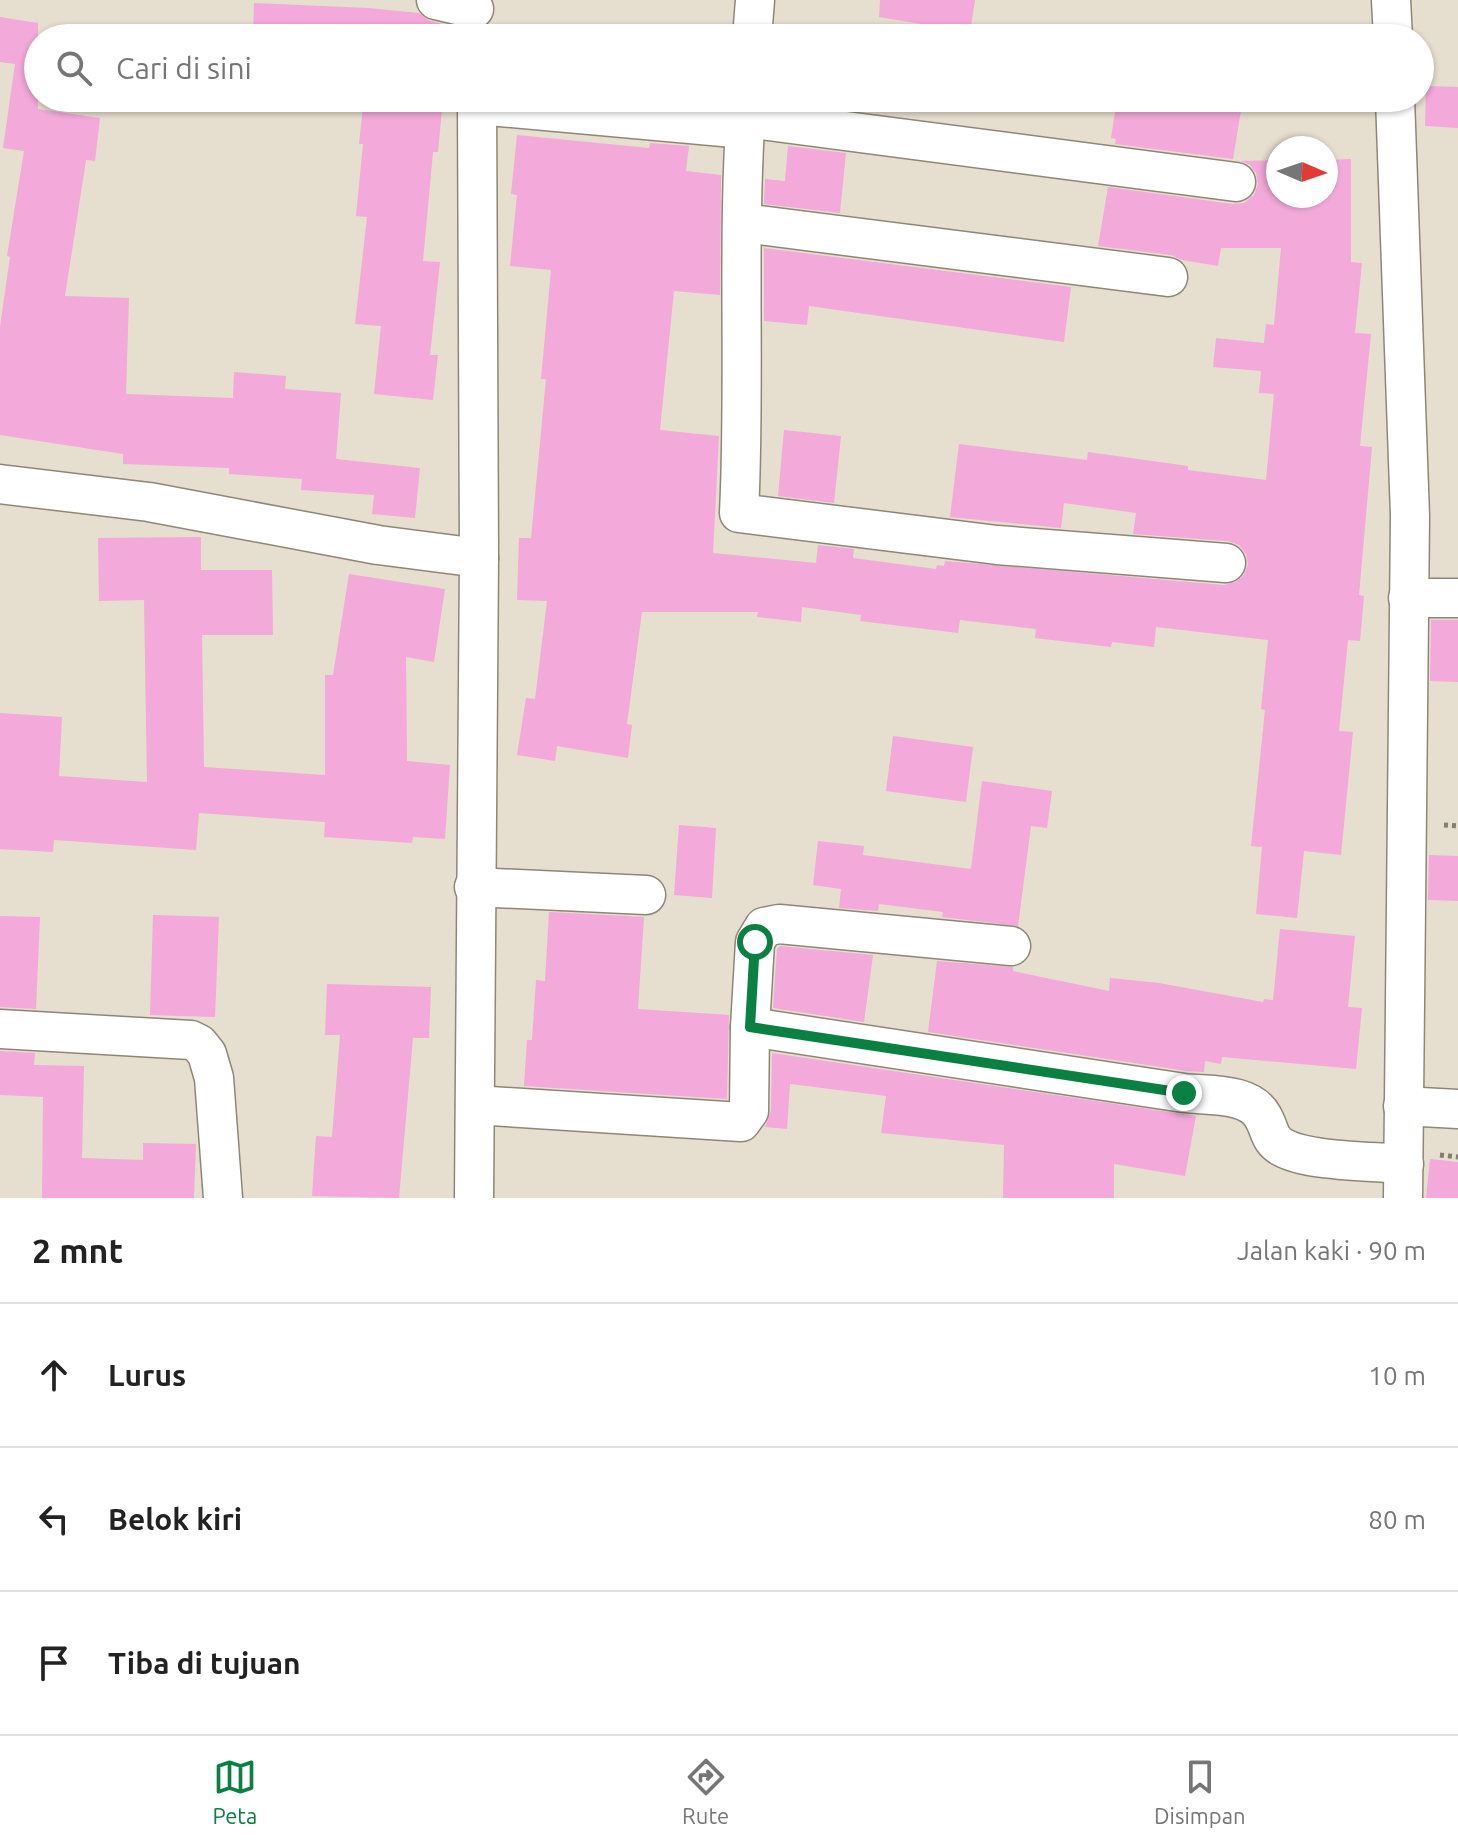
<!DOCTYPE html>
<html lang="id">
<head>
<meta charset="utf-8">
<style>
	:root { --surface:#fff; --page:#f6f6f6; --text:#222; --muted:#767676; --line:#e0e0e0; --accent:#0b8043 }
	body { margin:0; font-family:Ubuntu,sans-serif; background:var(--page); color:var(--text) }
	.compass { position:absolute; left:1266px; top:136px; width:72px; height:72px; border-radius:50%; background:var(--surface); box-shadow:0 2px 6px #0004; rotate:92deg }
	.stop { position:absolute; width:24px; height:24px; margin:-18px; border:6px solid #0b8043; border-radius:50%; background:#fff }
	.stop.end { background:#0b8043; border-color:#fff; box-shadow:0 2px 8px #0008 }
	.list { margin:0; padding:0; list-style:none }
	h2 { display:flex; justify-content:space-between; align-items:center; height:104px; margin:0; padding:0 32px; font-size:34px }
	h2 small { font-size:26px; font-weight:400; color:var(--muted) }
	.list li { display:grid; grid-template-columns:52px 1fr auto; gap:24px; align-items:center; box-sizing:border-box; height:144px; padding:0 32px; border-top:2px solid var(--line) }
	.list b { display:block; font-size:30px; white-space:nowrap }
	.list em { font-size:26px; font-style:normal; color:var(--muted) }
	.icon { flex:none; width:44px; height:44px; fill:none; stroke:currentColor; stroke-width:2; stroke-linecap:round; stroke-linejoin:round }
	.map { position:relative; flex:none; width:1458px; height:1198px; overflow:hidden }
	.search { position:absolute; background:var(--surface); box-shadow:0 2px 6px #0004; left:24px; right:24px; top:24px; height:88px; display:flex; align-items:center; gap:20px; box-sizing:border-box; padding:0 28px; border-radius:44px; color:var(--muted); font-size:30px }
	.sheet { height:536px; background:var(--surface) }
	nav { display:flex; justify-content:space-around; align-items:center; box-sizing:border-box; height:112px; border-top:2px solid var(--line); background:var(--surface); font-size:22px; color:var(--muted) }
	nav a { display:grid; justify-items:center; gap:4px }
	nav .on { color:var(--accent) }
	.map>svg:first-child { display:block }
</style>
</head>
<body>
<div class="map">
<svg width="1458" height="1198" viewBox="0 0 1458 1198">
	<rect width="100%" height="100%" fill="#e6dece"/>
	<g fill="#f3a9d9">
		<polygon points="880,0 975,0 970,32 879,17"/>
		<polygon points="254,3 368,8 419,13 430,21 450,26 450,38 253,38"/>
		<polygon points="0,17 38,23 38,109 100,118 95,161 86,160 65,296 129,298 126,394 233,398 234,372 286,376 285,389 341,393 336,459 420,468 415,518 372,514 374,495 301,490 302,479 229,474 229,468 123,464 123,454 0,435 0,327 10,257 7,256 24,151 3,148 15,64 0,62"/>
		<polygon points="1426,86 1458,87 1458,128 1425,126"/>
		<polygon points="364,98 443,98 438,152 433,152 423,261 440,262 430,355 438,355 433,400 374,394 381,326 355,324 367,217 356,216 363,144 359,144"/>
		<polygon points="1117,98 1243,98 1233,159 1115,144 1116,139 1111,138"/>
		<polygon points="517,135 649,148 650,143 689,146 686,171 721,175 720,295 674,291 660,430 719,436 713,553 816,563 818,545 854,549 853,558 936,569 937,565 944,566 945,561 1224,585 1236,582 1244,575 1248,564 1246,554 1239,545 1228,541 1133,534 1136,513 1064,503 1061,528 950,517 959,444 1087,460 1088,452 1188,466 1188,470 1266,480 1274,394 1259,393 1261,371 1213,367 1216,338 1264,343 1266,324 1274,325 1281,248 1221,248 1218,266 1182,260 1171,255 1098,246 1108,187 1233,204 1244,203 1254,195 1258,184 1256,173 1250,165 1241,161 1278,160 1278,196 1326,196 1326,160 1351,159 1351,262 1362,263 1355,333 1371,334 1360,446 1372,447 1359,595 1364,596 1360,641 1348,640 1339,731 1353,732 1341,855 1304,851 1297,918 1256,914 1262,847 1251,846 1265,710 1261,709 1268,640 1156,627 1154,647 1112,642 1111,647 1035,638 1036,629 960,620 958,633 860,621 861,615 802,607 801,622 757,617 758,612 642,612 627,724 632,725 628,758 557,746 555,761 517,755 526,698 535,699 547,601 517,600 519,538 531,538 546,379 541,379 551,270 510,266 517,195 511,194"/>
		<polygon points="788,146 846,153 840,213 764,204 765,179 785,181"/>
		<polygon points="764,248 1071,287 1064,342 809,306 807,325 764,321"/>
		<polygon points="784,430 841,436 834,503 778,496"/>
		<polygon points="201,537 201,570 272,570 273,635 202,635 204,767 325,775 325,675 333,675 349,574 445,589 434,662 406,657 407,761 450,765 445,839 413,837 412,843 324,837 325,822 199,813 196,850 54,840 53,852 0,849 0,713 62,717 59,776 147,782 144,600 99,601 98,538"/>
		<polygon points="1431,620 1458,620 1458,682 1430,681"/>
		<polygon points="893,736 973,747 966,802 886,791"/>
		<polygon points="982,781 1052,791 1047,828 1031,826 1018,926 942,917 943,912 879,904 878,911 839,908 841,889 813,885 818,841 864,846 863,855 971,869"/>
		<polygon points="679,825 716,828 712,898 674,895"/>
		<polygon points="1429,855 1458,856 1458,901 1428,900"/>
		<polygon points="549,912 644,917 638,1009 729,1015 727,1099 524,1086 527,1040 532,1040 536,980 545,981"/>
		<polygon points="153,915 219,917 215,1017 150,1015"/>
		<polygon points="0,916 40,917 36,1009 0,1007"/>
		<polygon points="1280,929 1355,936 1348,1007 1362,1008 1356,1069 1222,1057 1221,1064 1205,1061 1204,1072 1187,1071 928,1032 937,961 1013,967 1013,971 1109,991 1110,978 1159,983 1263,1002 1264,999 1273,1000"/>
		<polygon points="780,946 873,955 864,1022 773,1008 777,949"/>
		<polygon points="327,984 431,987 429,1038 413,1038 399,1198 312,1196 316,1136 332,1137 340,1035 325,1035"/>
		<polygon points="0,1051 35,1053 34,1065 84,1066 82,1158 143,1160 143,1143 196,1144 194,1198 42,1198 43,1097 0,1095"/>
		<polygon points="772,1053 1196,1116 1185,1176 1114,1164 1114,1198 1003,1198 1004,1145 881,1133 886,1096 790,1084 787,1129 765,1127 771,1111"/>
		<polygon points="1430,1159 1458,1162 1458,1198 1426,1198"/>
	</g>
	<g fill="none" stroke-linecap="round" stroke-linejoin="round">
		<defs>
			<g id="minor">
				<polyline points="436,0 474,9"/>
				<polyline points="1391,0 1393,38"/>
				<polyline points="752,38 755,0"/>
				<path d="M 747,98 C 736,236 746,375 739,513 L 997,545 L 1226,563"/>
				<polyline points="1395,98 1410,516 1403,1198"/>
				<polyline points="477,105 745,129"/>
				<polyline points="746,118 1236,182"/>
				<polyline points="743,223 1168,277"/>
				<polyline points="0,484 149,502 378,545 479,558"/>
				<polyline points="1408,598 1458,598"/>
				<polyline points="474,887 646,895"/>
				<path d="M 1011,946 L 779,924 L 764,927 L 755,942 L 750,1027 L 1184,1093 C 1209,1096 1250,1092 1263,1117 C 1270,1129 1269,1140 1282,1147 C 1308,1162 1372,1161 1404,1164"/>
				<polyline points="0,1029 191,1040 199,1044 207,1054 214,1078 223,1198"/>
				<polyline points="475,1105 741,1122 749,1111 750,1027"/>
				<polyline points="1403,1106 1458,1109"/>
				<polyline points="474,1198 479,558 477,98"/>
			</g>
		</defs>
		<use href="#minor" stroke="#8e8779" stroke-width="41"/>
		<g stroke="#837e73" stroke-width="5" stroke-dasharray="4 4" stroke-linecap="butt">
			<polyline points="1444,825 1458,826"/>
			<polyline points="1440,1155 1458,1157"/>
		</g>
		<use href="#minor" stroke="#fff" stroke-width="38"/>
	</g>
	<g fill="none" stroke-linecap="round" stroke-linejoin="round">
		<polyline stroke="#0b8043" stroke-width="10" points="755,942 750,1027 1184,1093"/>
	</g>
</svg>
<svg class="compass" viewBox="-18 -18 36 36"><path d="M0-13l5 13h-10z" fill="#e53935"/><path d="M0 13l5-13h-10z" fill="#767676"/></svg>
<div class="stop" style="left:755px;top:942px"></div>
<div class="stop end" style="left:1184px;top:1093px"></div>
<div class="search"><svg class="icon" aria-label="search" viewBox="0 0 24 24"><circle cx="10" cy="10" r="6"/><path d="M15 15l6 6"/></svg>Cari di sini</div>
</div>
<section class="sheet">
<h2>2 mnt<small>Jalan kaki · 90 m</small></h2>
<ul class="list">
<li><svg class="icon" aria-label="ahead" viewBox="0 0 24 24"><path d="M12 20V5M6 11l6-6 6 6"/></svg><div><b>Lurus</b></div><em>10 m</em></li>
<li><svg class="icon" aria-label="left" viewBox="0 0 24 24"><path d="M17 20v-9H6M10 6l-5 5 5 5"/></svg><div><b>Belok kiri</b></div><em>80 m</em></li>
<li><svg class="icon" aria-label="arrive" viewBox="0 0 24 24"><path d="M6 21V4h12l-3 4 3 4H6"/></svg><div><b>Tiba di tujuan</b></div></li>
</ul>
</section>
<nav>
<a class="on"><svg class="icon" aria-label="map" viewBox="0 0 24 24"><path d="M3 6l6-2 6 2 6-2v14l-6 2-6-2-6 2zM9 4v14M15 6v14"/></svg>Peta</a>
<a><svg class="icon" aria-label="directions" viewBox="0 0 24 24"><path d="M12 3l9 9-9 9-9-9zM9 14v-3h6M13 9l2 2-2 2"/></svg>Rute</a>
<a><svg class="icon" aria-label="saved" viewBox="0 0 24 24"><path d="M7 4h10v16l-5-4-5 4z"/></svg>Disimpan</a>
</nav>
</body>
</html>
